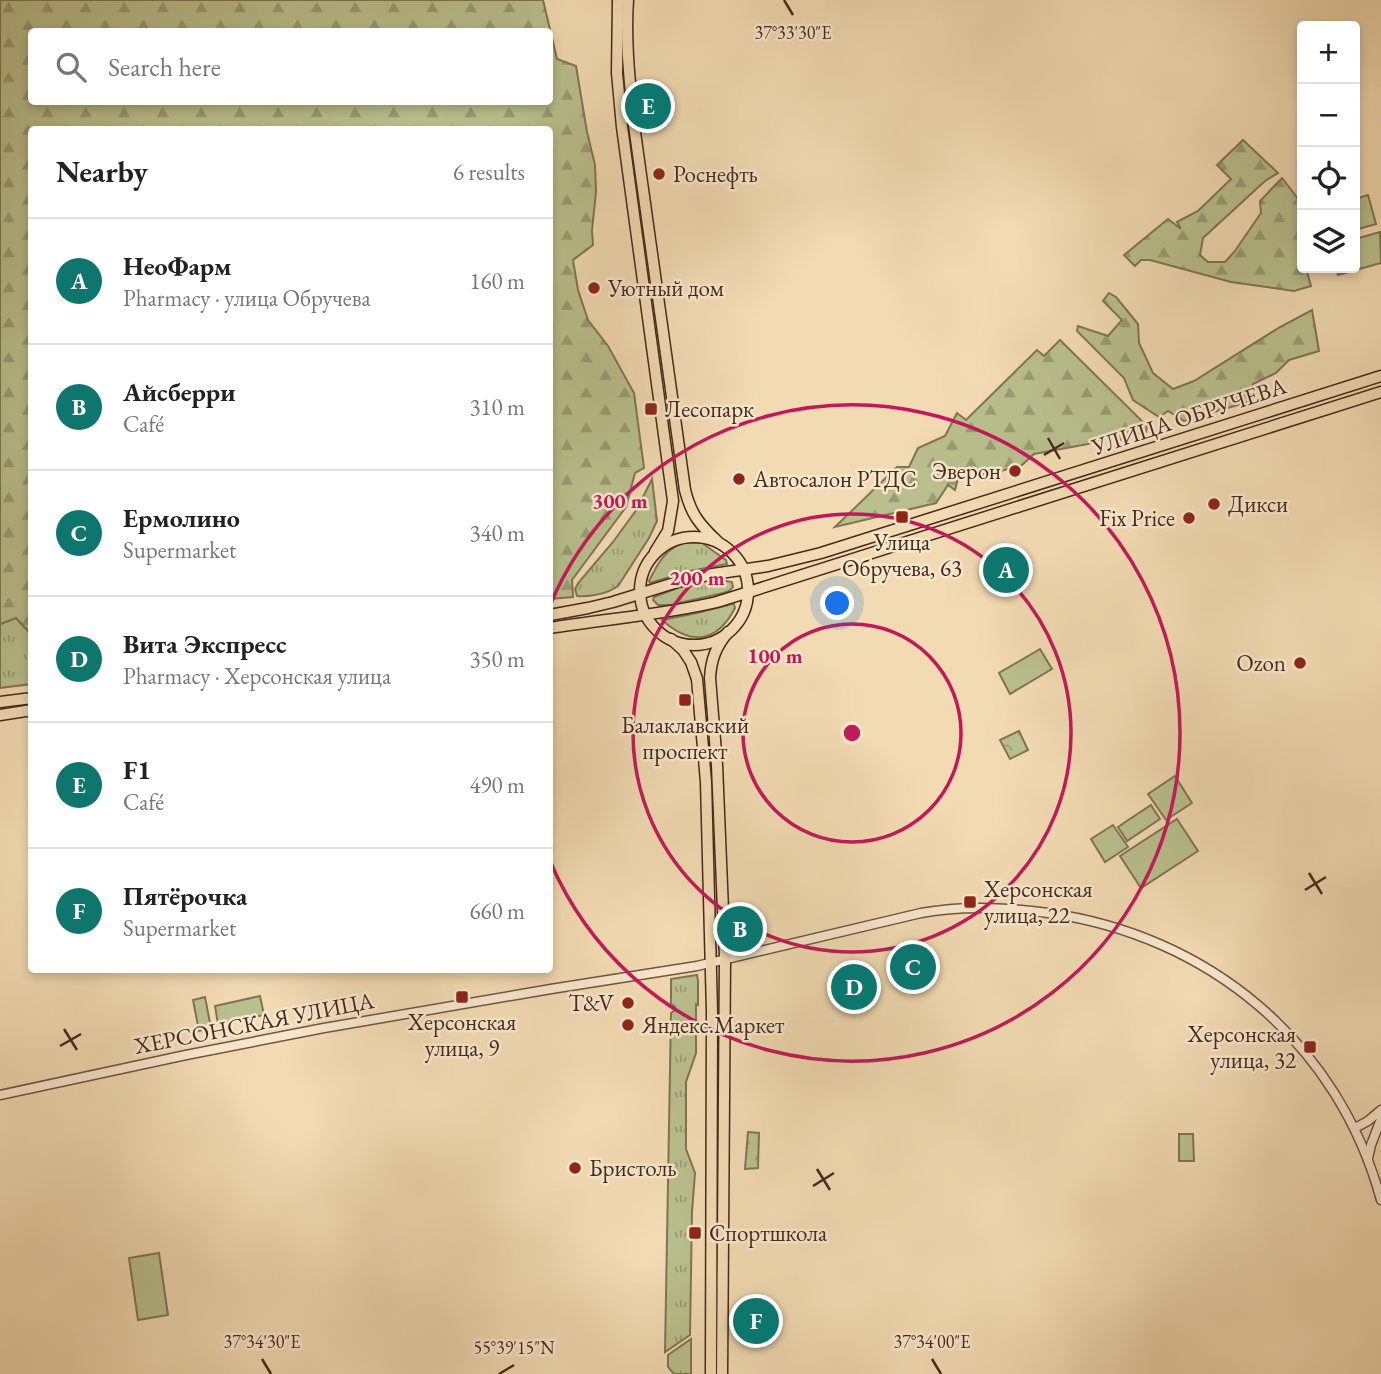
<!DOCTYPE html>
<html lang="en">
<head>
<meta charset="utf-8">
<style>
	:root { --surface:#fff; --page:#f2f2f2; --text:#222; --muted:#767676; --line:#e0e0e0; --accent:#0f766e }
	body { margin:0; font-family:"EB Garamond",serif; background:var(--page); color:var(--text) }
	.controls { position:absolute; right:21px; top:21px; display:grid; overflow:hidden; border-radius:7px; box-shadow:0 4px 10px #0003 }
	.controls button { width:63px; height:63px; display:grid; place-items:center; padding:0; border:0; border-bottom:2px solid var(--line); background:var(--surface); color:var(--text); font:35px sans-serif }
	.you { position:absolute; left:838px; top:604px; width:24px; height:24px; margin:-18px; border:5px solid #fff; border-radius:50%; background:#1a73e8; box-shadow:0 0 0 10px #1a73e833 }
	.badge { display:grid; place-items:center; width:46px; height:46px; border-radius:50%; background:var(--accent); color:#fff; font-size:23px; font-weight:700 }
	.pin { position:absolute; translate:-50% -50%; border:4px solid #fff; box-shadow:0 2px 7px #0006 }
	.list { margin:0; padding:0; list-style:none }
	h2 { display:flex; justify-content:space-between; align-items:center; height:91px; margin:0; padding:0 28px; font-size:30px }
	h2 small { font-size:23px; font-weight:400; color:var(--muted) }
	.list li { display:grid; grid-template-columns:46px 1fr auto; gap:21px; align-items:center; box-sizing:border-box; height:126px; padding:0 28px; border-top:2px solid var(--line) }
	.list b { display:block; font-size:26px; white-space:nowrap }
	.list p { margin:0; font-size:23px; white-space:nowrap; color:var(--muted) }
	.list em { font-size:23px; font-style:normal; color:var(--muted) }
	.icon { flex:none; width:38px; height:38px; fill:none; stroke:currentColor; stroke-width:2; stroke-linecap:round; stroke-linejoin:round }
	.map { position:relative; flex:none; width:1381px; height:1374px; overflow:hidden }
	.search { position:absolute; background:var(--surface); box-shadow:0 4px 10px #0003; left:28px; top:28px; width:525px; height:77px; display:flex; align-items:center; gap:18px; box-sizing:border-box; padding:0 24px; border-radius:7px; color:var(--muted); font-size:26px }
	.panel { position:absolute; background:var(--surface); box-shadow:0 4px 10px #0003; left:28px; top:126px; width:525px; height:847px; border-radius:7px }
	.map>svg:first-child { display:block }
</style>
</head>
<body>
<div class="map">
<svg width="1381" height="1374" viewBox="0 0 1381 1374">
	<defs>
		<pattern id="grass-tufts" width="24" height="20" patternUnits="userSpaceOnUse" patternTransform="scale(1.75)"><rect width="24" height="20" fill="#b9c08d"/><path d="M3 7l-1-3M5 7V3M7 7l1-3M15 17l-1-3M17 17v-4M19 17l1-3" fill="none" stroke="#989c72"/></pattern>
		<pattern id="forest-firs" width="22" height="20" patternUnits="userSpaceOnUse" patternTransform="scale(1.75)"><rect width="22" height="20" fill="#b9c08d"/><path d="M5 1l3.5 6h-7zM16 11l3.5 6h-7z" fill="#989c72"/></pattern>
		<pattern id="park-crowns" width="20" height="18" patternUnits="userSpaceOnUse" patternTransform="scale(1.75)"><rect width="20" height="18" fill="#b9c08d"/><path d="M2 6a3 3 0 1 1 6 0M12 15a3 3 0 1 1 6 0" fill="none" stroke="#989c72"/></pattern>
	</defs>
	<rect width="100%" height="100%" fill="#f2dab2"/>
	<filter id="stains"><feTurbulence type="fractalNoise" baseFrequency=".00286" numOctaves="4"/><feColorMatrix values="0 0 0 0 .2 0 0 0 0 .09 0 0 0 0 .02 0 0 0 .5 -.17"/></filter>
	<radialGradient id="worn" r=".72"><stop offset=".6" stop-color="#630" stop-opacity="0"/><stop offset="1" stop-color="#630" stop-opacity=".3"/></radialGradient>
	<g fill="url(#grass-tufts)" stroke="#807454" stroke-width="2">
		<path d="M 652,479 L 657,521 L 649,538 L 618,586 C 607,594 590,597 577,596 L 575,589 L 579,582 L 613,542 L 637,509 Z"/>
		<path d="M 685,542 L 702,543 L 726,560 L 727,564 L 690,571 L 650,583 L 649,581 C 658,563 665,549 685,542 Z"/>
		<polygon points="715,579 732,582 733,587 729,591 723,593 671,605 658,605 653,600 654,597 680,587"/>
		<path d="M 732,604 L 734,604 L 735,608 C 717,643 691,646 662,620 L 697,613 Z"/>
		<polygon points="16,618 31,634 31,684 0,688 0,624"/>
		<polygon points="697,975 698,981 698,1005 696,1004 696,1053 686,1082 686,1149 695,1173 692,1212 690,1335 665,1352 671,1013 674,1011 675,1007 671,1004 671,979"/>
		<polygon points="691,1339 691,1374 674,1374 668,1367 668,1355"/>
	</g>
	<g fill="url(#forest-firs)" stroke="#807454" stroke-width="2" fill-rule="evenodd">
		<path d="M 0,0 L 543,0 L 557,59 L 576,66 L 587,132 L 595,165 L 596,192 L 592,230 L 593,245 L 573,260 L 578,290 L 588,320 L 608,346 L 634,393 L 644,468 L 635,473 L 626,507 L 572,580 L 573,597 L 550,599 L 550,130 L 32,130 L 31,634 L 16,618 L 0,624 ZM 32,32 L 550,32 L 550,102 L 32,102 Z"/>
		<polygon points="1243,140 1278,173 1265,181 1203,238 1200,255 1208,262 1225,262 1235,251 1261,213 1260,201 1282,178 1299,200 1302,268 1306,268 1311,286 1294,291 1231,282 1150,260 1141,260 1135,266 1124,255 1168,219 1181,229 1177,222 1198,211 1231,179 1217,165"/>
		<polygon points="1109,293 1116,297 1138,324 1139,343 1153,373 1173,389 1194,381 1280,327 1312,310 1319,351 1289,360 1276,373 1253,384 1248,402 1184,421 1168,411 1159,417 1133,400 1124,378 1077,331 1078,326 1108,336 1122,320 1103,301"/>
		<polygon points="1060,340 1147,426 1146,432 1116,441 1112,435 1088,444 1034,454 1022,465 986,475 961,467 955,490 948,485 936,503 835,527 897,467 909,467 918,448 945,436 957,413 966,420 1037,350 1044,356"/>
	</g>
	<g fill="url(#park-crowns)" stroke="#807454" stroke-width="2">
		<polygon points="1019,731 1028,750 1010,759 1000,740"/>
		<polygon points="748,1132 759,1133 758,1168 745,1169"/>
	</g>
	<g fill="#b9c08d" stroke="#807454" stroke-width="2">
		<polygon points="1368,195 1376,224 1355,230 1355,199"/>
		<polygon points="1380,232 1381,263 1338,275 1336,268 1355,268 1355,239"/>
		<polygon points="1040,649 1052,669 1010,694 999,673"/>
		<polygon points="1175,776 1192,803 1166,820 1148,794"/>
		<polygon points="1151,805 1160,819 1127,841 1118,827"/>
		<polygon points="1177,819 1198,851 1141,888 1120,856"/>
		<polygon points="1113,825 1128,847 1105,862 1091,839"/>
		<polygon points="260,996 264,1015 218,1024 215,1006"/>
		<polygon points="205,997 211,1028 199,1031 193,1000"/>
		<polygon points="1179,1134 1193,1134 1194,1161 1179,1161"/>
		<polygon points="159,1253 168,1315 138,1320 129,1258"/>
	</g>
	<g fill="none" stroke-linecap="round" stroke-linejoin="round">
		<defs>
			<g id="minor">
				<path d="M 0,1095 L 186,1055 L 324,1028 L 551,989 L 697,966 L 921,913 C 964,905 1005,907 1048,913 C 1208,935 1338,1042 1381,1200"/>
				<polyline points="1355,1128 1368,1121 1381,1110"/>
				<polyline points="1368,1158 1371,1145 1381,1119"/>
			</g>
			<g id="major">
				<polyline points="618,0 617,73 622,127 673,501 668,531 655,552"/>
				<path d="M 628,0 C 625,42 630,83 634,125 L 685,490 C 691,514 699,524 717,541"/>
				<circle cx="694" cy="591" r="54"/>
				<polyline points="550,615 588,608 613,602 684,580 713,574 768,566 821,553 1381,376"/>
				<path d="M 550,628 C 605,619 662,615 717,602 L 1381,392"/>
				<polyline points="671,639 683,650 691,662 697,679 706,782 712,1012 711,1374"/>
				<polyline points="0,702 32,698"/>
				<polyline points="0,715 32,710"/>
				<path d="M 722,1374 L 725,958 L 717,765 L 710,678 C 711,659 716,647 728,632"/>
			</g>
		</defs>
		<use href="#minor" stroke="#725441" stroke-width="11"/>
		<use href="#major" stroke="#47281b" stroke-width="13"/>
		<use href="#minor" stroke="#f7e7cd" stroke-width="8"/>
		<use href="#major" stroke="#f2dab2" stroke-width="10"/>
	</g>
	<path fill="none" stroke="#47281b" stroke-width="2.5" d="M 784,0 L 793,15M 1048,438 L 1060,459M 1044,455 L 1064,443M 1309,873 L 1322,894M 1305,890 L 1326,877M 64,1029 L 77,1050M 60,1046 L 81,1034M 817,1169 L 830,1190M 813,1186 L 834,1173M 262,1359 L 271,1374M 932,1359 L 941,1374M 499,1374 L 514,1365"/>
	<g fill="none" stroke="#c2185b" stroke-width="3.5">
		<circle cx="852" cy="733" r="109"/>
		<circle cx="852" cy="733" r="219"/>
		<path d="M550 605A328 328 0 1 1 550 861"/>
	</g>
	<g fill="#8f2418" stroke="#f7e7cd" stroke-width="2.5">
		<circle cx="659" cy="174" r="7"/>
		<circle cx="594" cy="288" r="7"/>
		<rect x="644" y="402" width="14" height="14" rx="3.5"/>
		<circle cx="1015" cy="471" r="7"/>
		<circle cx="739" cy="479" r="7"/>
		<circle cx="1214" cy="504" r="7"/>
		<rect x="895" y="510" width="14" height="14" rx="3.5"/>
		<circle cx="1189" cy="518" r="7"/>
		<circle cx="1300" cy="663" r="7"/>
		<rect x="678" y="693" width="14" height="14" rx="3.5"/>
		<rect x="963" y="895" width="14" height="14" rx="3.5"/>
		<rect x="455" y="990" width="14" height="14" rx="3.5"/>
		<circle cx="628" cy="1003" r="7"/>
		<circle cx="628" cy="1025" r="7"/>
		<rect x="1303" y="1040" width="14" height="14" rx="3.5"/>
		<circle cx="575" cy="1168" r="7"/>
		<rect x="688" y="1226" width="14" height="14" rx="3.5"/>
	</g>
	<g text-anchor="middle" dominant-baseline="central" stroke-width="5" stroke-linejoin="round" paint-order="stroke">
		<g font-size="23" fill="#47281b" stroke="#f7e7cd" text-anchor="start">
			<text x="673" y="174">Роснефть</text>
			<text x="608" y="288">Уютный дом</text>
			<text x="665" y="409">Лесопарк</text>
			<text x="1001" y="471" text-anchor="end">Эверон</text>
			<text x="753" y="479">Автосалон РТДС</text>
			<text x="1228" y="504">Дикси</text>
			<text x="1175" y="518" text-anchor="end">Fix Price</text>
			<text x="902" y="542" text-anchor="middle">Улица<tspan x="902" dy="26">Обручева, 63</tspan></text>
			<text x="1286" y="663" text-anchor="end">Ozon</text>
			<text x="685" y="725" text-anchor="middle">Балаклавский<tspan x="685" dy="26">проспект</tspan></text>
			<text x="984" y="889">Херсонская<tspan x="984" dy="26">улица, 22</tspan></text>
			<text x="614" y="1003" text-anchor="end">T&amp;V</text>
			<text x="462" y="1022" text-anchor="middle">Херсонская<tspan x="462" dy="26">улица, 9</tspan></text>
			<text x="642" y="1025">Яндекс.Маркет</text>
			<text x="1296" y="1034" text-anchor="end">Херсонская<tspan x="1296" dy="26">улица, 32</tspan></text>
			<text x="589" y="1168">Бристоль</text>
			<text x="709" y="1233">Спортшкола</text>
		</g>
		<g font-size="23" fill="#47281b" stroke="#f7e7cd">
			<text transform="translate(1189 416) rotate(-18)">УЛИЦА ОБРУЧЕВА</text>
			<text transform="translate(254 1023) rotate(-11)">ХЕРСОНСКАЯ УЛИЦА</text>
		</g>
	</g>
	<g font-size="18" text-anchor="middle" fill="#47281b" stroke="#f7e7cd" stroke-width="5" stroke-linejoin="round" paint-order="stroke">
		<text x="793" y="39">37°33'30"E</text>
		<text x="262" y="1348">37°34'30"E</text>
		<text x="932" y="1348">37°34'00"E</text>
		<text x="514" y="1354">55°39'15"N</text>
	</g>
	<circle cx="852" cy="733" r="10" fill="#c2185b" stroke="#f7e7cd" stroke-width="3.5"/>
	<g font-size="21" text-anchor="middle" font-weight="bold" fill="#c2185b" stroke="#f7e7cd" stroke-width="5" stroke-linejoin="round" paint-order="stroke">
		<text x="620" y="508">300 m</text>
		<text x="697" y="585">200 m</text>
		<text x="775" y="663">100 m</text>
	</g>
	<rect width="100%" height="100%" filter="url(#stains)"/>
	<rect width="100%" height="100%" fill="url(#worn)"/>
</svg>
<div class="controls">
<button>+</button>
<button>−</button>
<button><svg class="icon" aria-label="locate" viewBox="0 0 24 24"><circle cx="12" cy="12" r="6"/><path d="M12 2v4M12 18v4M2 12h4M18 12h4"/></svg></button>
<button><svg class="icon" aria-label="layers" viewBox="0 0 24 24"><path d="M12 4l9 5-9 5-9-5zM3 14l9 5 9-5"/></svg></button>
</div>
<div class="you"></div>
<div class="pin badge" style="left:1006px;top:570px">A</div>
<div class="pin badge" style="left:740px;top:929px">B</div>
<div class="pin badge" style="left:913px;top:967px">C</div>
<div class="pin badge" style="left:854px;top:987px">D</div>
<div class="pin badge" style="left:648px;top:106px">E</div>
<div class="pin badge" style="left:756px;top:1321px">F</div>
<div class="search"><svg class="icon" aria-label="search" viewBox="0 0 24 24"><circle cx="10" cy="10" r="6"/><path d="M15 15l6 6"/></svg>Search here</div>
<section class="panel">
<h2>Nearby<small>6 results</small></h2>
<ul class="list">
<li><span class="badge">A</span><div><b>НеоФарм</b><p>Pharmacy · улица Обручева</p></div><em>160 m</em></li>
<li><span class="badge">B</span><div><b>Айсберри</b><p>Café</p></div><em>310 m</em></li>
<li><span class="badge">C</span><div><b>Ермолино</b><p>Supermarket</p></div><em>340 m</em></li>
<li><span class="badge">D</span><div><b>Вита Экспресс</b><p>Pharmacy · Херсонская улица</p></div><em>350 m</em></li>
<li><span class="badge">E</span><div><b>F1</b><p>Café</p></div><em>490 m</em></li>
<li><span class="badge">F</span><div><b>Пятёрочка</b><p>Supermarket</p></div><em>660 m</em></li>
</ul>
</section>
</div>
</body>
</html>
